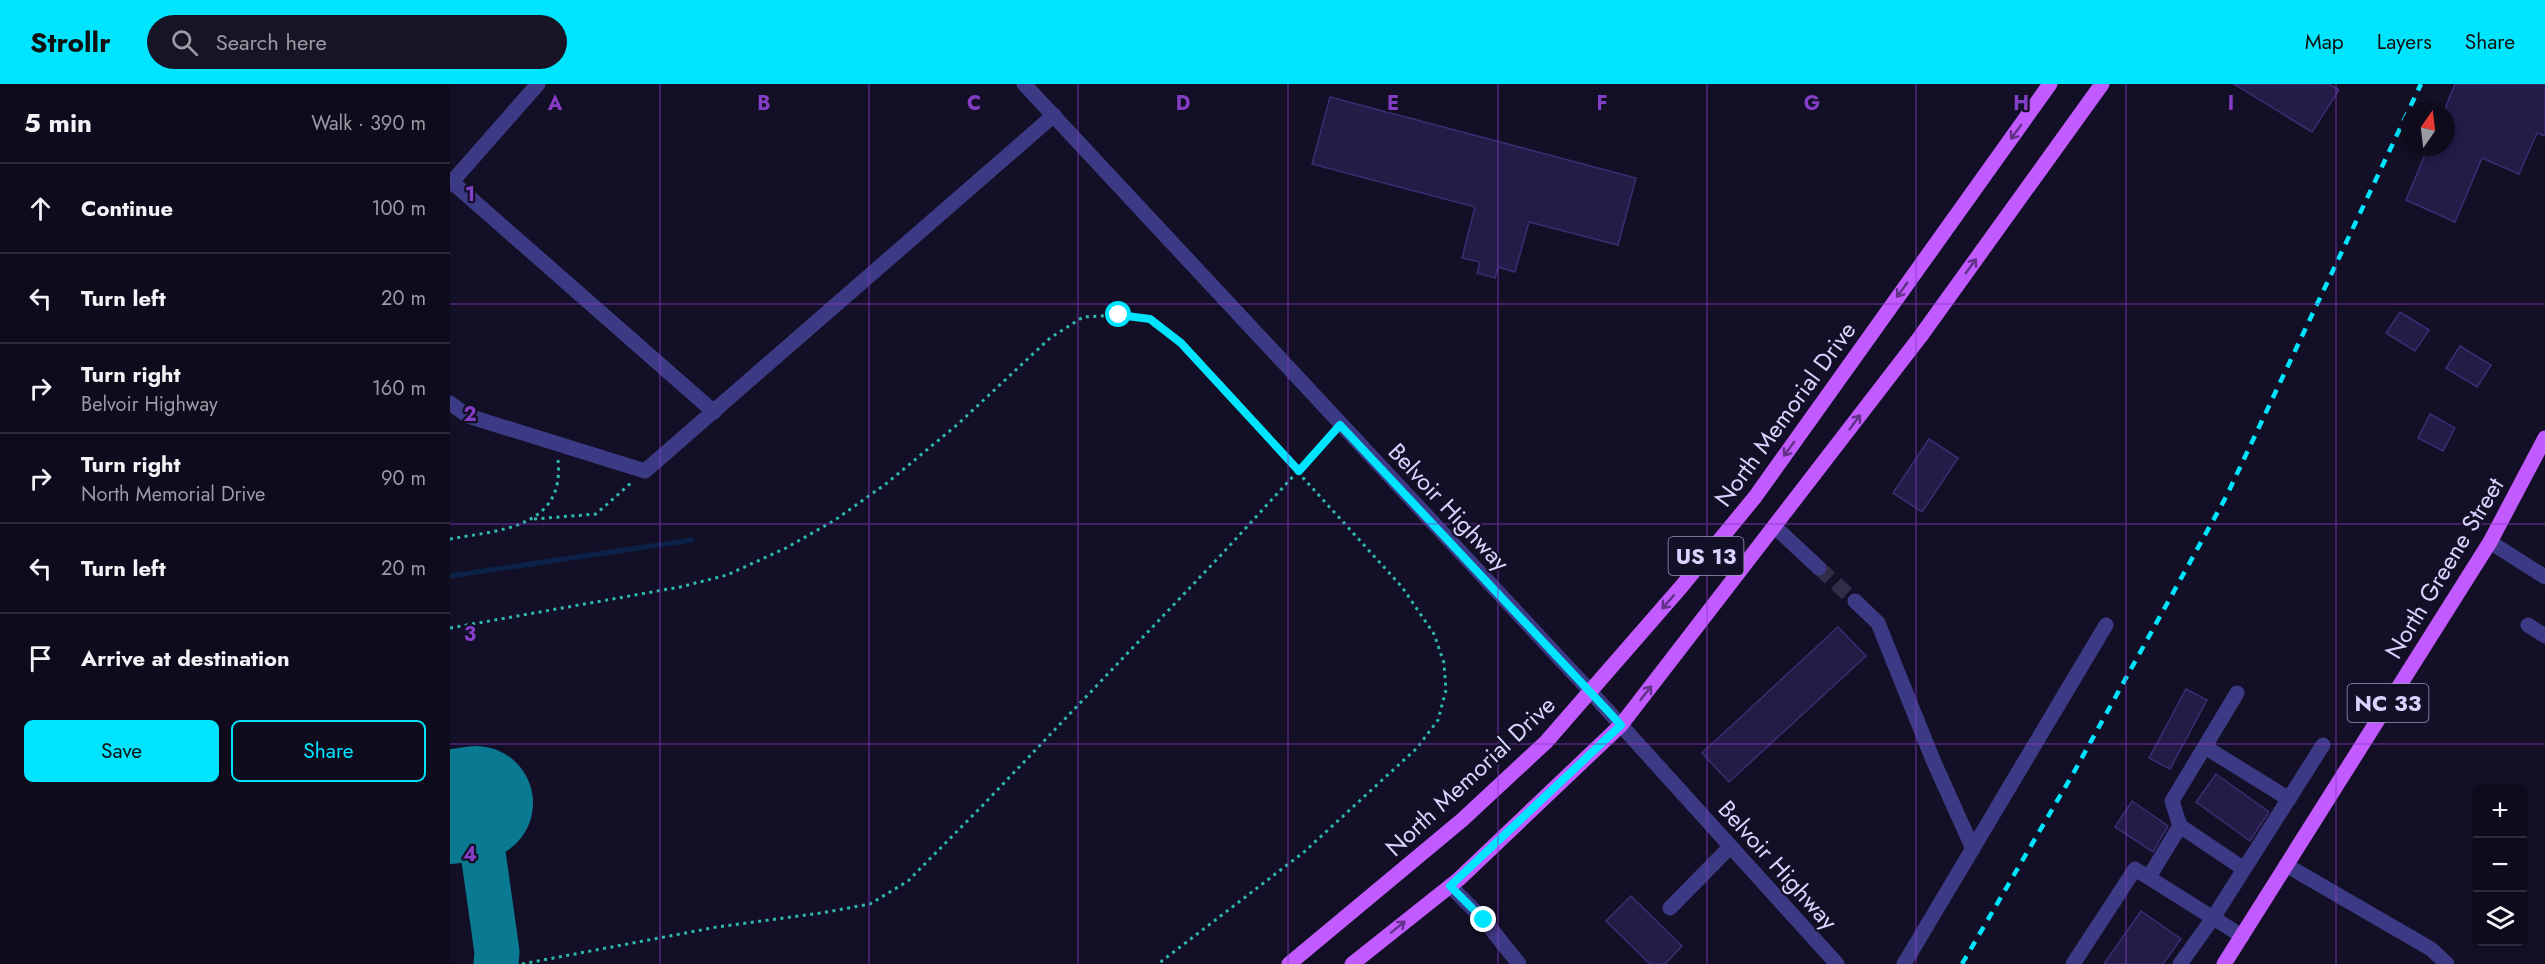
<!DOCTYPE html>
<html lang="en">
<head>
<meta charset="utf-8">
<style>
	:root { --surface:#0e0b1c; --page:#171425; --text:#f1f3f6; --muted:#9b9ba3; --line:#2e2b3b; --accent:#00e5ff }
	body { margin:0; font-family:Jost,sans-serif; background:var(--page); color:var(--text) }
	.controls { position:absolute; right:18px; bottom:18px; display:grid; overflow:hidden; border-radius:9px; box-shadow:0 3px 9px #0003 }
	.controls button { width:54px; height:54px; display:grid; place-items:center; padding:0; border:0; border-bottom:2px solid var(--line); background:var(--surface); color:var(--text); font:30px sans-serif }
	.compass { position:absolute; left:1951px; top:18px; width:54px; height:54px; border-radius:50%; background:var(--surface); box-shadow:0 3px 9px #0003; rotate:14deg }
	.stop { position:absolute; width:18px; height:18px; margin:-14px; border:4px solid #00e5ff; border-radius:50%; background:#fff }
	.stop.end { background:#00e5ff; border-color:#fff; box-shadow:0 2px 6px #0008 }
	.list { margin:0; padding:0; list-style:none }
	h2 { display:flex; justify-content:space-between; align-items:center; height:78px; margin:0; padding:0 24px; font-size:26px }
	h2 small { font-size:20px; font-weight:400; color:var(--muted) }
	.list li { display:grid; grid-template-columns:39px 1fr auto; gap:18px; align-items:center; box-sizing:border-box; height:90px; padding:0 24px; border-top:2px solid var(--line) }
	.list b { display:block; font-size:22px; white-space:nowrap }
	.list p { margin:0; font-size:20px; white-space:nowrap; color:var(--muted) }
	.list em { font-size:20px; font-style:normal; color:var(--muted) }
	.actions { display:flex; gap:12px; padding:18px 24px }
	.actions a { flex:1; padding:14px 0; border:2px solid var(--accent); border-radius:9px; text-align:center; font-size:21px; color:var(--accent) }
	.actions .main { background:var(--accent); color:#111 }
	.icon { flex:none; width:33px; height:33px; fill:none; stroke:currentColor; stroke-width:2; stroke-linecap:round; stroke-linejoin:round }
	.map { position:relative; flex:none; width:2095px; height:880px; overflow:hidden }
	header { display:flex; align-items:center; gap:36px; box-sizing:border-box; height:84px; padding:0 30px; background:var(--accent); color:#111 }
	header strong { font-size:28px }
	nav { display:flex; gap:33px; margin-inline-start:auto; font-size:21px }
	.search { width:420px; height:54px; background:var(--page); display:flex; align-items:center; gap:15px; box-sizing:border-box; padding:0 21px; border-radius:33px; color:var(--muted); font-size:22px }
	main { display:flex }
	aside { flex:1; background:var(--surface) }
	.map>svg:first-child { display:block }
</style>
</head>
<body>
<header>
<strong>Strollr</strong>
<div class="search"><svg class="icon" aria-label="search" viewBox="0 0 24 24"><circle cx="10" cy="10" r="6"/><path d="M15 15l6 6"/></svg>Search here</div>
<nav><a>Map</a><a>Layers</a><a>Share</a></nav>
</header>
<main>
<aside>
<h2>5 min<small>Walk · 390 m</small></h2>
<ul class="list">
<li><svg class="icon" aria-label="ahead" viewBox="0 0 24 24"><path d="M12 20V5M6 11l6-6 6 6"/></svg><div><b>Continue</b></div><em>100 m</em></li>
<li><svg class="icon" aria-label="left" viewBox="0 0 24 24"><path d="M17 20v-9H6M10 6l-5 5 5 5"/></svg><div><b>Turn left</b></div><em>20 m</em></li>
<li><svg class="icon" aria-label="right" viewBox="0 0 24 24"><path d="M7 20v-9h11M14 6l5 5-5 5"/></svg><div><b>Turn right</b><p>Belvoir Highway</p></div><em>160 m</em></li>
<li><svg class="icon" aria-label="right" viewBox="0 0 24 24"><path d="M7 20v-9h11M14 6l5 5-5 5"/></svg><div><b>Turn right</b><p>North Memorial Drive</p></div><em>90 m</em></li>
<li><svg class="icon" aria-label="left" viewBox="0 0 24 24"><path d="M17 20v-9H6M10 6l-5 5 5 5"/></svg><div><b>Turn left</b></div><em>20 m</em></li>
<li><svg class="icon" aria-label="arrive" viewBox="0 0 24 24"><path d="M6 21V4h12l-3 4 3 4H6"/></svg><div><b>Arrive at destination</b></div></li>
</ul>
<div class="actions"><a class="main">Save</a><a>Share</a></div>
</aside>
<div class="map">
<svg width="2095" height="880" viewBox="0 0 2095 880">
	<rect width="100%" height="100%" fill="#130f26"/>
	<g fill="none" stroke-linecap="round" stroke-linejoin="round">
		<polyline stroke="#0c2248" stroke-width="5" points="0,492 242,456"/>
		<polyline stroke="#0a7a92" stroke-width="45" points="26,719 47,868 46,880"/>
		<polyline stroke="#0a7a92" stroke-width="114" points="0,723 26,719"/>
	</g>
	<g fill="#241b47" stroke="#3b2d73" stroke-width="1.5">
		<polygon points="1784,0 1879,0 1889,6 1862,48"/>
		<polygon points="2005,0 2095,0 2095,52 2087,49 2069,90 2032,74 2005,138 1956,116 1978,63 1996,63 1996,22"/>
		<polygon points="880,13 1186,94 1168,161 1079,138 1065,188 1048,183 1045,194 1027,189 1030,178 1012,174 1025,123 862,80"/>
		<polygon points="1950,228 1979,246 1965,267 1936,249"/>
		<polygon points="2010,262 2041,281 2027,303 1996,284"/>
		<polygon points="1980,330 2005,344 1993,367 1968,354"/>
		<polygon points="1479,355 1508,374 1472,428 1443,409"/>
		<polygon points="1388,543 1416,572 1279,698 1252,669"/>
		<polygon points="1736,605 1757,616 1720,685 1699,674"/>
		<polygon points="1766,690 1819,728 1800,757 1746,718"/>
		<polygon points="1682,717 1718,742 1703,768 1665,743"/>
		<polygon points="1181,812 1232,862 1215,880 1200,880 1156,837"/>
		<polygon points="1691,827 1731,855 1713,880 1654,880"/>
	</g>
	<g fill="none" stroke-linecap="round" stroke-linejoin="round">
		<polyline stroke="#312d47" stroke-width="15" stroke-dasharray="15 8" stroke-linecap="butt" points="1369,484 1405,517"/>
		<g stroke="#2fb8b0" stroke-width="3" stroke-dasharray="3 4.5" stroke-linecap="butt">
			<polyline points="84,435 146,430 182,398"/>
			<path d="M 0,455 C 50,446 115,444 108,376"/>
			<polyline points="0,544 230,503 277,491 336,464 385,436 437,399 508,340 600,254 633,233 669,231 700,235 731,259 952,503 984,550 994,579 996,606 988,636 967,664 854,768 708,880"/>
			<polyline points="72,880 267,843 371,829 420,820 458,797 534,720 772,470 880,352"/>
		</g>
		<g stroke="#3d3a85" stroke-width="15">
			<polyline points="574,0 1140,607 1387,880"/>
			<polyline points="2,98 264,328"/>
			<polyline points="0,100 88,0"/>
			<polyline points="0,319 18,332 195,387 604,31"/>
			<polyline points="1325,443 1369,484"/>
			<polyline points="2040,458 2095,493"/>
			<polyline points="1405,517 1428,539 1483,676 1523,765"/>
			<polyline points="2078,541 2095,552"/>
			<polyline points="1787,609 1722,717 1730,742 1794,785"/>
			<polyline points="1755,663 1839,715"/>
			<polyline points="1836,781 1981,865 1997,880"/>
			<polyline points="1699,793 1730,742"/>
			<polyline points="1000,802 1034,836 1069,880"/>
			<polyline points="1220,824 1280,763"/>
			<polyline points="1454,880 1656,541"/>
			<polyline points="1623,880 1685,785 1792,852"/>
			<polyline points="1730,880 1763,834 1873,661"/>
		</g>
		<g stroke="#c25bff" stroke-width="15">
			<polyline points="839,880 1012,736 1096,658 1231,503 1305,413 1600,0"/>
			<polyline points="902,880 1009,795 1171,641 1470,253 1652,0"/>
			<polyline points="1774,880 2040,458 2095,354"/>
		</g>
		<polyline stroke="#00e5ff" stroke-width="4.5" stroke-dasharray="9 8" stroke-linecap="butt" points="1512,880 1624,688 1776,413 1971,0"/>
	</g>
	<defs><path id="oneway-shaft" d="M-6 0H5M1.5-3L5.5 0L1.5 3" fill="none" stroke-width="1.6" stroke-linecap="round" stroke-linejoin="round" transform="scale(1.5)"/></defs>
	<g stroke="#623188">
		<use href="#oneway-shaft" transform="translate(1566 48) rotate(126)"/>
		<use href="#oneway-shaft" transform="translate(1521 182) rotate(-54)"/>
		<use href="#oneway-shaft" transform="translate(1452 206) rotate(126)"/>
		<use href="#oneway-shaft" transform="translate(1405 338) rotate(-53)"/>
		<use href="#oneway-shaft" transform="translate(1339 365) rotate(126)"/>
		<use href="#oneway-shaft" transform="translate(1218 518) rotate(131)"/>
		<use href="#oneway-shaft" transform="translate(1196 609) rotate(-52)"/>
		<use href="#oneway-shaft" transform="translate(948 843) rotate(-39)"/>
	</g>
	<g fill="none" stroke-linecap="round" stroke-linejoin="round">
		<polyline stroke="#00e5ff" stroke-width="8" points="669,231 700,235 731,259 849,387 890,341 1171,641 1000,802 1034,836"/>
	</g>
	<path fill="none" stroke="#843dc5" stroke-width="1.5" stroke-opacity="0.55" d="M 210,0 L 210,880M 419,0 L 419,880M 628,0 L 628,880M 838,0 L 838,880M 1048,0 L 1048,880M 1257,0 L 1257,880M 1466,0 L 1466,880M 1676,0 L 1676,880M 1886,0 L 1886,880M 0,220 L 2095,220M 0,440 L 2095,440M 0,660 L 2095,660"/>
	<g text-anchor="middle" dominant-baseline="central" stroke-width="4.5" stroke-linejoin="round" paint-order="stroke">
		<g fill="#130f26" stroke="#9e99be" stroke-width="1.5">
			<rect x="1218.5" y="453" width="75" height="38" rx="4.5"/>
			<rect x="1897.5" y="600" width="81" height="38" rx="4.5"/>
		</g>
		<g font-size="22" font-weight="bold" fill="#d9d4ff">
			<text x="1256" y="472">US 13</text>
			<text x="1938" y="619">NC 33</text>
		</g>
		<g font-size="24" fill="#d9d4ff" stroke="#130f26">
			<text transform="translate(1335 330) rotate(-54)">North Memorial Drive</text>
			<text transform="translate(999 423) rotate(47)">Belvoir Highway</text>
			<text transform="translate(1994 484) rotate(-59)">North Greene Street</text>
			<text transform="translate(1020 692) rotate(-43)">North Memorial Drive</text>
			<text transform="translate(1328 781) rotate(48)">Belvoir Highway</text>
		</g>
	</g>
	<g font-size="20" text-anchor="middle" font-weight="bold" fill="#843dc5" stroke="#130f26" stroke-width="4.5" stroke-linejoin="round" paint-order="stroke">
		<text x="105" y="26">A</text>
		<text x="314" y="26">B</text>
		<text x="524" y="26">C</text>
		<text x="733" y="26">D</text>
		<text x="943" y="26">E</text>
		<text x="1152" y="26">F</text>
		<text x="1362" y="26">G</text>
		<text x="1571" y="26">H</text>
		<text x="1781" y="26">I</text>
		<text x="20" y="117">1</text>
		<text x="20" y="337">2</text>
		<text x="20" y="557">3</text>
		<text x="20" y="777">4</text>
	</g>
</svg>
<div class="controls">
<button>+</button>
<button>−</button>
<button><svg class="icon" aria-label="layers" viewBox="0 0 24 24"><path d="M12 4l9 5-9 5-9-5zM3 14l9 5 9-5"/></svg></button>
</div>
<svg class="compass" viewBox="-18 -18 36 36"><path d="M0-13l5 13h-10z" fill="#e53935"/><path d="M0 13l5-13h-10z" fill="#9b9ba3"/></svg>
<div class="stop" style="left:669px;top:231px"></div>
<div class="stop end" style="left:1034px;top:836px"></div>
</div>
</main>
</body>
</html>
